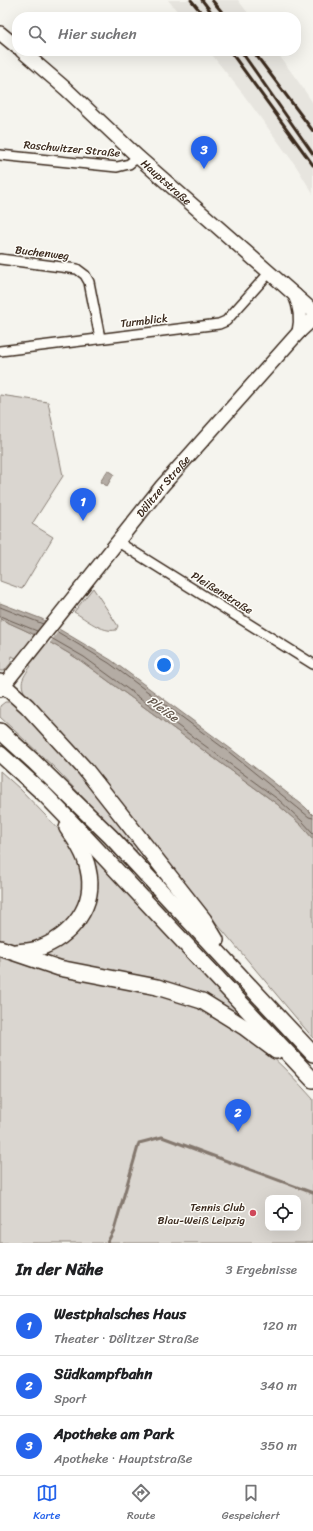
<!DOCTYPE html>
<html lang="de">
<head>
<meta charset="utf-8">
<style>
	:root { --surface:#fff; --page:#f2f2f2; --text:#202124; --muted:#757577; --line:#e0e0e0; --accent:#2563eb }
	body { margin:0; font-family:Sriracha,sans-serif; background:var(--page); color:var(--text) }
	.controls { position:absolute; right:12px; bottom:12px; display:grid; overflow:hidden; border-radius:8px; box-shadow:0 4px 16px #0002 }
	.controls button { width:36px; height:36px; display:grid; place-items:center; padding:0; border:0; border-bottom:1px solid var(--line); background:var(--surface); color:var(--text); font:20px sans-serif }
	.you { position:absolute; left:164px; top:665px; width:14px; height:14px; margin:-10px; border:3px solid #fff; border-radius:50%; background:#1a73e8; box-shadow:0 0 0 6px #1a73e833 }
	.badge { display:grid; place-items:center; width:26px; height:26px; border-radius:50%; background:var(--accent); color:#fff; font-size:13px; font-weight:700 }
	.pin { position:absolute; translate:-50% -33px; filter:drop-shadow(0 1px 2px #0008) }
	.pin::after { content:''; position:absolute; top:21px; width:14px; height:12px; background:inherit; clip-path:polygon(0 0,100% 0,50% 100%) }
	.list { margin:0; padding:0; list-style:none }
	h2 { display:flex; justify-content:space-between; align-items:center; height:52px; margin:0; padding:0 16px; font-size:17px }
	h2 small { font-size:13px; font-weight:400; color:var(--muted) }
	.list li { display:grid; grid-template-columns:26px 1fr auto; gap:12px; align-items:center; box-sizing:border-box; height:60px; padding:0 16px; border-top:1px solid var(--line) }
	.list b { display:block; font-size:15px; white-space:nowrap }
	.list p { margin:0; font-size:13px; white-space:nowrap; color:var(--muted) }
	.list em { font-size:13px; font-style:normal; color:var(--muted) }
	.icon { flex:none; width:22px; height:22px; fill:none; stroke:currentColor; stroke-width:2; stroke-linecap:round; stroke-linejoin:round }
	.map { position:relative; flex:none; width:313px; height:1243px; overflow:hidden }
	.search { position:absolute; background:var(--surface); box-shadow:0 4px 16px #0002; left:12px; right:12px; top:12px; height:44px; display:flex; align-items:center; gap:10px; box-sizing:border-box; padding:0 14px; border-radius:16px; color:var(--muted); font-size:15px }
	.sheet { height:232px; background:var(--surface) }
	nav { display:flex; justify-content:space-around; align-items:center; box-sizing:border-box; height:56px; border-top:1px solid var(--line); background:var(--surface); font-size:11px; color:var(--muted) }
	nav a { display:grid; justify-items:center; gap:2px }
	nav .on { color:var(--accent) }
	.map>svg:first-child { display:block }
</style>
</head>
<body>
<div class="map">
<svg width="313" height="1243" viewBox="0 0 313 1243">
	<rect width="100%" height="100%" fill="#f5f4ee"/>
	<filter id="ink" filterUnits="userSpaceOnUse"><feTurbulence type="fractalNoise" baseFrequency=".025" numOctaves="2"/><feDisplacementMap in="SourceGraphic" scale="8" xChannelSelector="R" yChannelSelector="G"/><feConvolveMatrix kernelMatrix="1 2 1 2 8 2 1 2 1" color-interpolation-filters="sRGB"/></filter>
	<g filter="url(#ink)">
		<g fill="#e7e5df">
			<polygon points="168,0 238,0 251,17 182,17"/>
			<polygon points="209,51 276,51 300,84 313,103 313,194 296,166 243,94"/>
		</g>
		<g fill="#dad6d0" stroke="#8a8077" fill-rule="evenodd">
			<polygon points="0,395 48,402 63,476 32,524 53,537 22,589 0,581"/>
			<path d="M 93,588 L 118,626 L 116,630 C 102,633 86,619 74,612 Z"/>
			<path d="M 0,619 C 28,631 55,644 81,661 L 277,804 L 301,825 L 313,839 L 313,1038 L 28,699 C 18,683 22,679 31,666 L 12,656 L 11,663 L 4,671 L 0,671 Z"/>
			<polygon points="5,702 11,702 17,705 57,749 139,847 135,852 56,769 0,717 0,706"/>
			<polygon points="0,771 20,789 69,840 84,874 81,901 73,914 62,926 49,936 36,942 17,948 0,942"/>
			<polygon points="93,855 228,1001 245,1017 242,1020 91,968 40,955 71,936 91,856"/>
			<path d="M 0,957 C 41,970 82,978 124,987 C 150,993 178,998 203,1009 C 248,1031 280,1062 313,1099 L 313,1243 L 0,1243 ZM 268,1198 L 298,1198 L 298,1228 L 268,1228 Z"/>
		</g>
		<g fill="#b4aca4" stroke="#84786e">
			<polygon points="108,470 114,474 107,486 100,482"/>
			<path d="M 0,603 L 42,619 L 111,660 L 231,749 L 305,807 L 313,815 L 313,839 L 301,825 L 277,804 L 81,661 C 55,644 28,631 0,619 Z"/>
		</g>
		<polygon fill="#f5f4ee" points="47,619 61,627 49,644 34,636"/>
		<g fill="none" stroke-linecap="round" stroke-linejoin="round">
			<g stroke="#6b5e54" stroke-width="1">
				<polyline points="0,607 43,624"/>
				<polyline points="0,616 37,631"/>
				<polyline points="56,631 109,663 229,752 309,817 313,818"/>
				<polyline points="51,638 84,657 279,800 303,822 313,833"/>
			</g>
			<polyline stroke="#84786e" stroke-width="3" points="107,1243 114,1230 139,1143 162,1137 313,1193"/>
			<defs>
				<g id="minor">
					<polyline points="0,155 117,167 129,164 138,157"/>
					<polyline points="0,259 77,269 85,275 89,282 100,338"/>
					<polyline points="0,351 219,324 226,321 270,272"/>
					<polyline points="118,542 313,664"/>
				</g>
				<g id="secondary">
					<polyline points="0,33 17,47"/>
					<path id="s1" d="M 22,51 L 66,89 L 138,157 L 313,311"/>
					<path d="M 295,295 C 300,306 302,320 299,332"/>
					<path id="s2" d="M 0,690 L 162,486 L 299,332 L 313,319"/>
				</g>
				<g id="trunk">
					<polyline points="0,682 27,706 85,769 204,920 216,940"/>
					<polyline points="0,731 33,761 111,837 313,1054"/>
					<polyline points="0,754 44,794 74,825 313,1080"/>
					<polyline points="0,948 59,968 157,987 202,1001 244,1027 276,1051"/>
					<path d="M 16,952 C 23,951 31,951 37,949 C 71,937 97,906 88,869 C 85,854 76,841 67,828"/>
				</g>
			</defs>
			<use href="#minor" stroke="#3b2a1e" stroke-width="12"/>
			<use href="#secondary" stroke="#3b2a1e" stroke-width="16"/>
			<use href="#trunk" stroke="#3b2a1e" stroke-width="18"/>
			<use href="#minor" stroke="#fdfcf7" stroke-width="9"/>
			<use href="#secondary" stroke="#fdfcf7" stroke-width="13"/>
			<use href="#trunk" stroke="#fdfcf7" stroke-width="15"/>
			<g stroke="#3b2a1e" stroke-width="3">
				<polyline points="191,0 205,17"/>
				<polyline points="202,0 215,17"/>
				<polyline points="212,0 226,17"/>
				<polyline points="230,51 313,165"/>
				<polyline points="241,51 313,154"/>
				<polyline points="253,51 313,131"/>
			</g>
		</g>
	</g>
	<circle fill="#d1495b" stroke="#fdfcf7" stroke-width="1.5" cx="253" cy="1213" r="4"/>
	<g text-anchor="middle" dominant-baseline="central" stroke-width="3" stroke-linejoin="round" paint-order="stroke">
		<g font-size="11" fill="#3b2a1e" stroke="#fdfcf7">
			<text transform="translate(72 149) rotate(5)">Raschwitzer Straße</text>
			<text stroke="none"><textPath href="#s1" startOffset="195">Hauptstraße</textPath></text>
			<text transform="translate(42 253) rotate(7)">Buchenweg</text>
			<text transform="translate(144 321) rotate(-7)">Turmblick</text>
			<text stroke="none"><textPath href="#s2" startOffset="261">Dölitzer Straße</textPath></text>
			<text transform="translate(222 593) rotate(32)">Pleißenstraße</text>
		</g>
		<g font-size="11" fill="#3b2a1e" stroke="#fdfcf7" text-anchor="end">
			<text x="245" y="1207">Tennis Club<tspan x="245" dy="13">Blau-Weiß Leipzig</tspan></text>
		</g>
		<g font-size="12" font-style="italic" fill="#65584d" stroke="#fdfcf7">
			<text transform="translate(163 709) rotate(36)">Pleiße</text>
		</g>
	</g>
</svg>
<div class="controls">
<button><svg class="icon" aria-label="locate" viewBox="0 0 24 24"><circle cx="12" cy="12" r="6"/><path d="M12 2v4M12 18v4M2 12h4M18 12h4"/></svg></button>
</div>
<div class="you"></div>
<div class="pin badge" style="left:83px;top:521px">1</div>
<div class="pin badge" style="left:238px;top:1132px">2</div>
<div class="pin badge" style="left:204px;top:169px">3</div>
<div class="search"><svg class="icon" aria-label="search" viewBox="0 0 24 24"><circle cx="10" cy="10" r="6"/><path d="M15 15l6 6"/></svg>Hier suchen</div>
</div>
<section class="sheet">
<h2>In der Nähe<small>3 Ergebnisse</small></h2>
<ul class="list">
<li><span class="badge">1</span><div><b>Westphalsches Haus</b><p>Theater · Dölitzer Straße</p></div><em>120 m</em></li>
<li><span class="badge">2</span><div><b>Südkampfbahn</b><p>Sport</p></div><em>340 m</em></li>
<li><span class="badge">3</span><div><b>Apotheke am Park</b><p>Apotheke · Hauptstraße</p></div><em>350 m</em></li>
</ul>
</section>
<nav>
<a class="on"><svg class="icon" aria-label="map" viewBox="0 0 24 24"><path d="M3 6l6-2 6 2 6-2v14l-6 2-6-2-6 2zM9 4v14M15 6v14"/></svg>Karte</a>
<a><svg class="icon" aria-label="directions" viewBox="0 0 24 24"><path d="M12 3l9 9-9 9-9-9zM9 14v-3h6M13 9l2 2-2 2"/></svg>Route</a>
<a><svg class="icon" aria-label="saved" viewBox="0 0 24 24"><path d="M7 4h10v16l-5-4-5 4z"/></svg>Gespeichert</a>
</nav>
</body>
</html>
